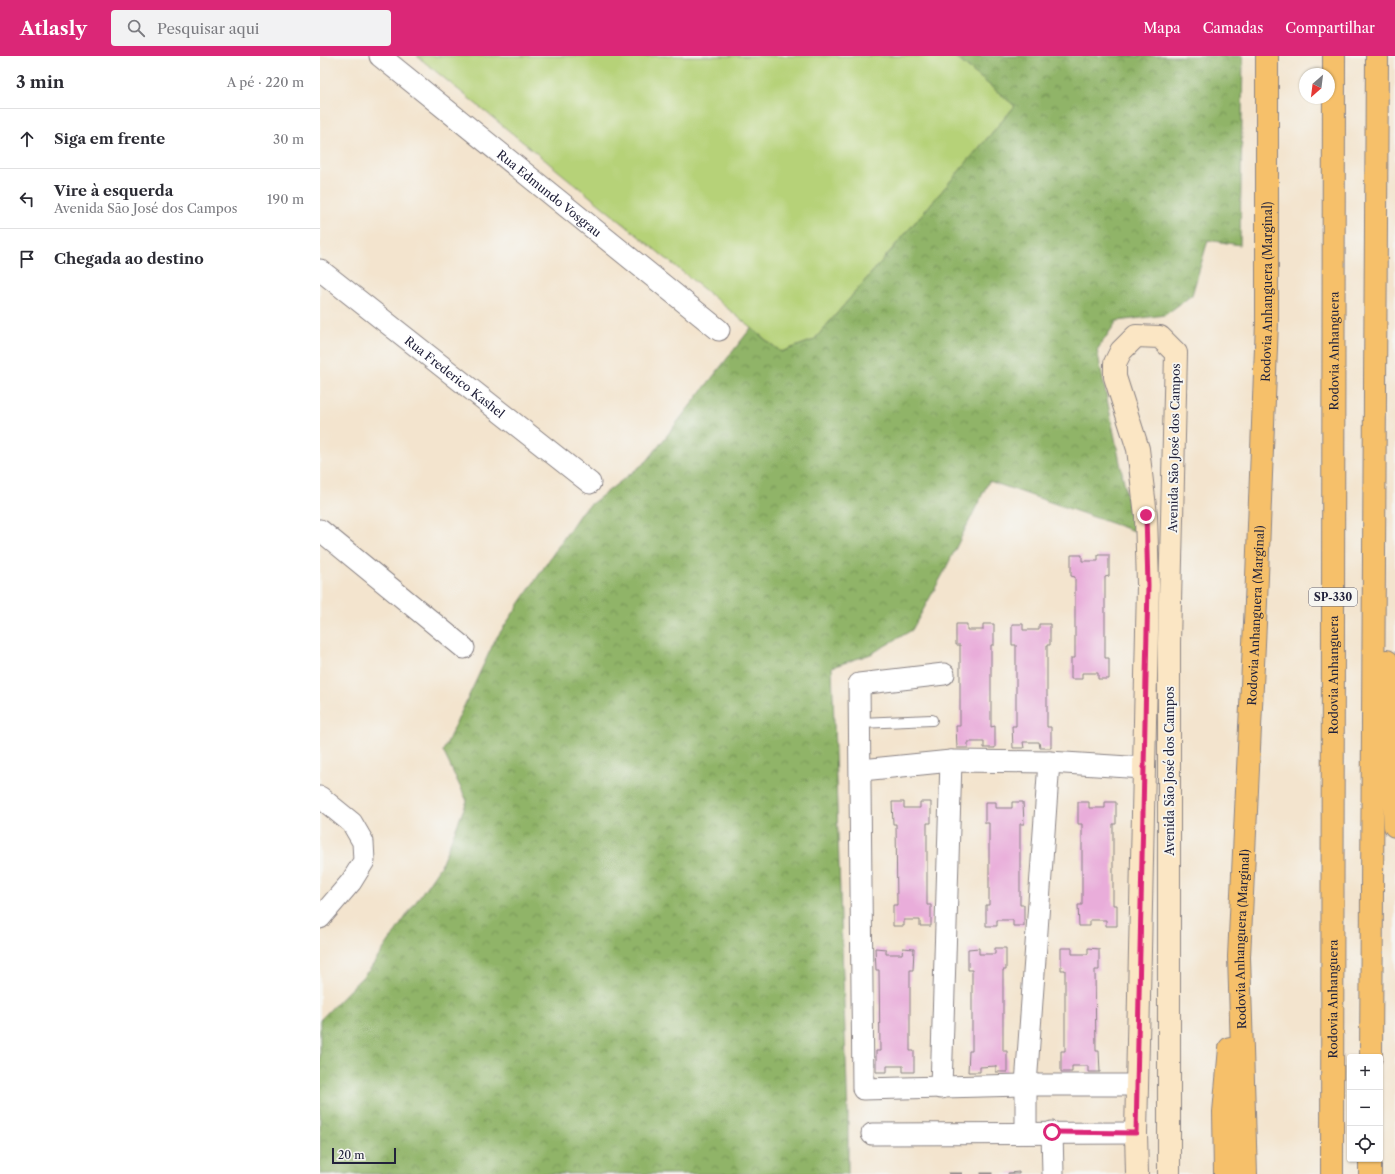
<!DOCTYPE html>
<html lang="pt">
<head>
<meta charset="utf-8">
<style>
	:root { --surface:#fff; --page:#f2f2f3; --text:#2b2b33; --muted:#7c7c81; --line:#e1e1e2; --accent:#db2777 }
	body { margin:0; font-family:"Libre Caslon Text",serif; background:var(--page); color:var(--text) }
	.controls { position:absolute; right:12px; bottom:12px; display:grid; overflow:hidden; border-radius:4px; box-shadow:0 1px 3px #0004 }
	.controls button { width:36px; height:36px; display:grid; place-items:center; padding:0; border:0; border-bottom:1px solid var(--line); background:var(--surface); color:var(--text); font:20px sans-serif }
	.compass { position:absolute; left:979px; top:12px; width:36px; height:36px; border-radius:50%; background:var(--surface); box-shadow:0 1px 3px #0004; rotate:208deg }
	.scale { position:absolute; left:12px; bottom:10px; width:64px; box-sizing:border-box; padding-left:4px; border:2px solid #22223b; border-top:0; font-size:11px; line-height:14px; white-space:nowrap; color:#22223b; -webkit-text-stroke:3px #f6f6f2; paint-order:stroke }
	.stop { position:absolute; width:12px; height:12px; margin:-9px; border:3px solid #db2777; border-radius:50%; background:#fff }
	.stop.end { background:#db2777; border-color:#fff; box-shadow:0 1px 4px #0008 }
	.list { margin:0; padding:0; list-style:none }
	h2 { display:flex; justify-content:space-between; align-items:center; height:52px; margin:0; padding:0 16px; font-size:17px }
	h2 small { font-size:13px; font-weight:400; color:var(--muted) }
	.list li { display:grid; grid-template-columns:26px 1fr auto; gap:12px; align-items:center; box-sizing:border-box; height:60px; padding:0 16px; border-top:1px solid var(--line) }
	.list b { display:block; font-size:15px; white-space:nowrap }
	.list p { margin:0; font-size:13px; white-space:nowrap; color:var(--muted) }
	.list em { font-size:13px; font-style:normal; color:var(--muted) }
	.icon { flex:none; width:22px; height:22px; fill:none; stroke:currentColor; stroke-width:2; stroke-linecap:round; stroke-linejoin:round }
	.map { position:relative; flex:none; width:1075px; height:1118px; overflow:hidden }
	header { display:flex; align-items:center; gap:24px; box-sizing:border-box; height:56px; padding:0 20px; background:var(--accent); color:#fff }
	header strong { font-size:19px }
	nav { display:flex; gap:22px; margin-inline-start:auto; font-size:14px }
	.search { width:280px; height:36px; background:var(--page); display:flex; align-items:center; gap:10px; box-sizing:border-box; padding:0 14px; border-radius:4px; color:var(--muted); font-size:15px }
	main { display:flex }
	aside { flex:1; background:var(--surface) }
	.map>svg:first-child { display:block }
</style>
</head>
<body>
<header>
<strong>Atlasly</strong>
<div class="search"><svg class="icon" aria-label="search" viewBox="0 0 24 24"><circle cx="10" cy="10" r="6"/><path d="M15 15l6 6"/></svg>Pesquisar aqui</div>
<nav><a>Mapa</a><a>Camadas</a><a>Compartilhar</a></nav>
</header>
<main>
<aside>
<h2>3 min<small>A pé · 220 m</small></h2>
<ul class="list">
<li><svg class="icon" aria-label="ahead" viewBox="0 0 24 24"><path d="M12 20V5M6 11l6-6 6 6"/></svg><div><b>Siga em frente</b></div><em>30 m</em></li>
<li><svg class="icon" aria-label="left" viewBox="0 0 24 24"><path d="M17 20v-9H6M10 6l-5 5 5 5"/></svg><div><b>Vire à esquerda</b><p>Avenida São José dos Campos</p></div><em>190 m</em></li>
<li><svg class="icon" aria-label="arrive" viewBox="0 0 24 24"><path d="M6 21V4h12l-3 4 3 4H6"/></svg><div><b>Chegada ao destino</b></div></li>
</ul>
</aside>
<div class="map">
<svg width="1075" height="1118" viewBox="0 0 1075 1118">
	<defs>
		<pattern id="forest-crowns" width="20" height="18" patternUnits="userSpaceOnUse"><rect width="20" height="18" fill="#90b468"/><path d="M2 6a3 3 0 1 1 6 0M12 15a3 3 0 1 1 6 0" fill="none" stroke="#759257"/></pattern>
	</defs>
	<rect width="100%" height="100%" fill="#f6f6f2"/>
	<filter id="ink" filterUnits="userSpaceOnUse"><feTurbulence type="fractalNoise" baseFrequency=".025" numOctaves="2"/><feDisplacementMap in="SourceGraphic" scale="8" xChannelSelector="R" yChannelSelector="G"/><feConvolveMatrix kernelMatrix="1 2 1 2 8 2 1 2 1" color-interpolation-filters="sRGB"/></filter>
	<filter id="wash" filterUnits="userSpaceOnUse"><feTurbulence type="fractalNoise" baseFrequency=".012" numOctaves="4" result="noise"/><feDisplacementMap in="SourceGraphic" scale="16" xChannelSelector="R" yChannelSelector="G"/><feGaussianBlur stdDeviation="0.9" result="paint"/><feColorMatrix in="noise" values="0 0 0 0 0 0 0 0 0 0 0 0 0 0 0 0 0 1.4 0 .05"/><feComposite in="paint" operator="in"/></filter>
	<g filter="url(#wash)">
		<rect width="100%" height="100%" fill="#f3e4ce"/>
		<polygon fill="#b6d278" stroke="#6c7a5a" points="97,0 634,0 695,50 494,284 461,296"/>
		<polygon fill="url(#forest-crowns)" stroke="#596b52" points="634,0 923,0 920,189 888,184 872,239 845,259 797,265 777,294 814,475 669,425 623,518 592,574 551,598 512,611 528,1059 528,1118 0,1118 0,964 50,913 121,809 147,745 123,695 175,584 262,455 327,405 431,272 461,296 494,284 695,50"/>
		<g id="blocks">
			<g fill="#e9adda">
				<polygon points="751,499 762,499 762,505 778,505 778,499 789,499 789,520 785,521 785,602 789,602 789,623 778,623 778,617 762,617 762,623 751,623 751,602 755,602 755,521 751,520"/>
				<polygon points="636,568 647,568 647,574 663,574 663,568 674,568 674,589 671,589 671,671 675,670 675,692 664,692 664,686 648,686 648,692 637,692 636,670 640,670 640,589 636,589"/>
				<polygon points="692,568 703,568 703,574 719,574 719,568 730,568 730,589 727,589 727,671 731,671 731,692 720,692 719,686 703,686 704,692 693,692 692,670 696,670 696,589 692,589"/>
				<polygon points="572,746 584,746 584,752 600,752 600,746 611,746 611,767 607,767 607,849 611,849 611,870 600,870 600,864 584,864 584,870 573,870 573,849 577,849 576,768 573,768"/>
				<polygon points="665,746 676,746 676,752 692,752 692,746 703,746 704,768 700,768 700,849 704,849 704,870 693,870 693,864 677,864 677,870 666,870 666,849 669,849 669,767 665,767"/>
				<polygon points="758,746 769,746 769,752 785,752 785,746 796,746 796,768 793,768 793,849 797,849 797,870 786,870 786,864 770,864 770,870 759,870 758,849 762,849 762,768 758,768"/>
				<polygon points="555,892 566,893 566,898 582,898 583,892 594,893 593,914 590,914 590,995 594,995 594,1016 583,1016 583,1010 567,1010 567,1016 556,1016 556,995 560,995 559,914 556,914"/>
				<polygon points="659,892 659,898 675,898 675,892 686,892 686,914 683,914 683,995 687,995 687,1016 676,1016 676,1010 660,1011 660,1016 648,1016 649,995 652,995 652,914 648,914 648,893"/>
				<polygon points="741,892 752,892 752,898 768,898 768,892 779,893 779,914 775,914 776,995 779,995 780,1016 768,1016 768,1010 752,1010 752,1016 741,1016 741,995 745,995 745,914 741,914"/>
				<polygon points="699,1116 699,1118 688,1118 688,1117"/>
				<rect x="629" y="1117" width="13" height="1"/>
				<rect x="661" y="1117" width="11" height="1"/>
			</g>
		</g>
	</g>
	<g filter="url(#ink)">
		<use href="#blocks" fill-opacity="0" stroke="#8a8384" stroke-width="1"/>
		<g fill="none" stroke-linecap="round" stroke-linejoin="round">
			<defs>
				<polyline id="lane" points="540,667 612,664"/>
				<g id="street">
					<path id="s1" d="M 60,0 L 399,274"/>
					<path id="s2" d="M 0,214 L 270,427"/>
					<polyline points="0,474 144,592"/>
					<polyline points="624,618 539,628 543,1033 706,1029 817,1029"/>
					<polyline points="542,714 631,705 729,706 824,712"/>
					<polyline points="0,741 32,767 43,786 44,805 31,826 0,862"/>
					<polyline points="621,1032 631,705"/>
					<polyline points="732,1076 733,1118"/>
					<polyline points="706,1077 706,1029 729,706"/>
					<polyline points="552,1078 816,1077"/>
				</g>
				<polyline id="secondary" points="817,1118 816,1077 828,529 826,459 818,393 795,321 795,307 801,295 816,280 840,281 856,297 849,587 849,1118"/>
				<g id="highway">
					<polyline points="1067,605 1075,770"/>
					<polyline points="1051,1001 1057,0"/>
					<polyline points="905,1118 904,1056 910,992"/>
					<path id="s3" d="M 926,1118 L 919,901 L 936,546 L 947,266 L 947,0"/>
					<path id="s4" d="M 1012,1118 L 1014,0"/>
					<polyline points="1050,1118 1050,1103"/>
				</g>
			</defs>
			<use href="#lane" stroke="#8a8384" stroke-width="12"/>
			<use href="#street" stroke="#8a8384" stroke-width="23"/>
			<use href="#secondary" stroke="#8a8384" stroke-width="24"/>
			<use href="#highway" stroke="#8a8384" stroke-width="24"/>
			<use href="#lane" stroke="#fff" stroke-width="10"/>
			<use href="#street" stroke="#fff" stroke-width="21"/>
			<use href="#secondary" stroke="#fbe6c4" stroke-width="22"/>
			<use href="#highway" stroke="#f6c06b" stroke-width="22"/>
		</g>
	</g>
	<g fill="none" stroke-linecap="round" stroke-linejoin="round" filter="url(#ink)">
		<polyline stroke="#db2777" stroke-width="5" points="732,1076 816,1077 828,529 826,459"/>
	</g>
	<g text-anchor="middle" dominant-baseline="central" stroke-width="3.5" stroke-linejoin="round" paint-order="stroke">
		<rect fill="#f6f6f2" stroke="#626272" stroke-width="1" x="989" y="532" width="48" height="18" rx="3"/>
		<g font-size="11" font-weight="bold" fill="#22223b">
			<text x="1013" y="541">SP-330</text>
		</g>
		<g font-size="12" fill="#22223b" stroke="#f6f6f2">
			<text stroke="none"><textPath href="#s1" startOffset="218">Rua Edmundo Vosgrau</textPath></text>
			<text stroke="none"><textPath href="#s3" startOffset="883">Rodovia Anhanguera (Marginal)</textPath></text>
			<text stroke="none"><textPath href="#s4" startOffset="823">Rodovia Anhanguera</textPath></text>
			<text stroke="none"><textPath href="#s2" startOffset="172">Rua Frederico Kashel</textPath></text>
			<text transform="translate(854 392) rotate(-89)">Avenida São José dos Campos</text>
			<text stroke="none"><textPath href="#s3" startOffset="559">Rodovia Anhanguera (Marginal)</textPath></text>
			<text stroke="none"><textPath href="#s4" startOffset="499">Rodovia Anhanguera</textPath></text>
			<text transform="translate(849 715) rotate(-90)">Avenida São José dos Campos</text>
			<text stroke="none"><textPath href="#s3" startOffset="235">Rodovia Anhanguera (Marginal)</textPath></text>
			<text stroke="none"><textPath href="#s4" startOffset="175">Rodovia Anhanguera</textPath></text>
		</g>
	</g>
</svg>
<div class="controls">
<button>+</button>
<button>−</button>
<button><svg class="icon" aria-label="locate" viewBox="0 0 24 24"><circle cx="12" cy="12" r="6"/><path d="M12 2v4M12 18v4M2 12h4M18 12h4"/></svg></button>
</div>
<svg class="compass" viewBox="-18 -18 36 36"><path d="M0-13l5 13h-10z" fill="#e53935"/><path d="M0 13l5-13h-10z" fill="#7c7c81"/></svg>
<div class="scale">20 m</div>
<div class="stop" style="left:732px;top:1076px"></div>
<div class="stop end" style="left:826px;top:459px"></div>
</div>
</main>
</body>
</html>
